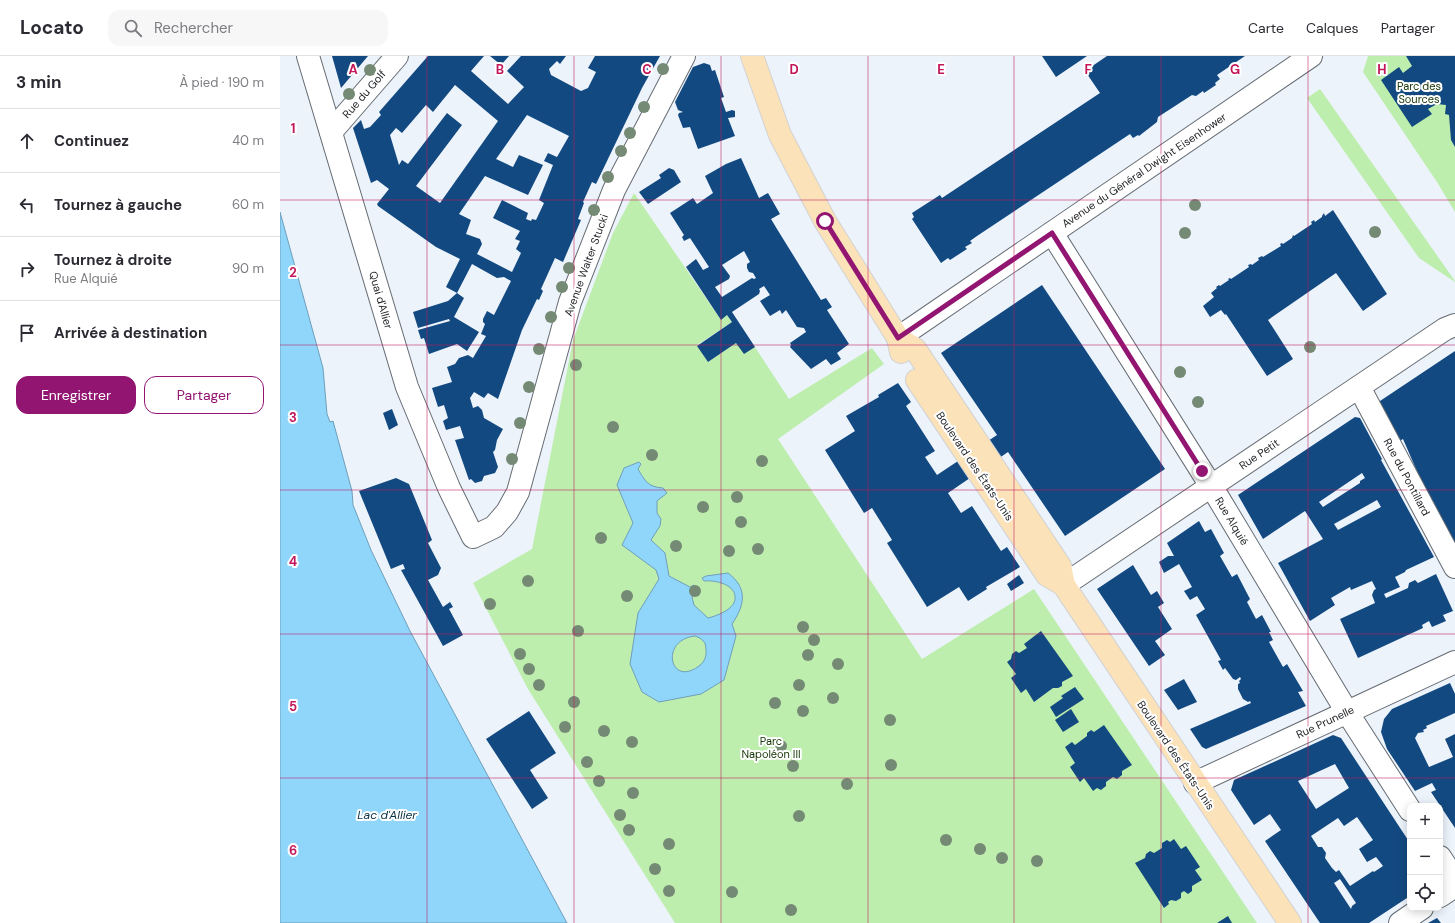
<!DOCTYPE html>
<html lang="fr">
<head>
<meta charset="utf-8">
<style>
	:root { --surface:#fff; --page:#f7f7f7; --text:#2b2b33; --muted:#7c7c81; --line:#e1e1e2; --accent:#921571 }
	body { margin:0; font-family:"DM Sans",sans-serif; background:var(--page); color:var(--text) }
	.controls { position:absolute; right:12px; bottom:12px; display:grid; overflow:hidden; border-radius:8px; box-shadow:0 2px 10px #0003 }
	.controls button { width:36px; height:36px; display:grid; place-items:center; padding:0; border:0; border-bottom:1px solid var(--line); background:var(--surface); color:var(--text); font:20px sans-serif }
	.stop { position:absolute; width:12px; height:12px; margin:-9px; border:3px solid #921571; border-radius:50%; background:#fff }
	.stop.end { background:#921571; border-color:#fff; box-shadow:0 1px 4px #0008 }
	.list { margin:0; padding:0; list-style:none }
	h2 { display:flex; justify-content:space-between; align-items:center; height:52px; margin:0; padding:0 16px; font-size:17px }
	h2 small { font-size:13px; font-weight:400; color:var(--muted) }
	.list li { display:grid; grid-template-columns:26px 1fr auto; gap:12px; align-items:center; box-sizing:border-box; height:64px; padding:0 16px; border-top:1px solid var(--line) }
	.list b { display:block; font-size:15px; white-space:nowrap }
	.list p { margin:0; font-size:13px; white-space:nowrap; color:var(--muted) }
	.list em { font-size:13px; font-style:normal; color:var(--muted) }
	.actions { display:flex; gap:8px; padding:12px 16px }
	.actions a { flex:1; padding:9px 0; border:1px solid var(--accent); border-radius:12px; text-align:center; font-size:14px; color:var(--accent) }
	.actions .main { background:var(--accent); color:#fff }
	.icon { flex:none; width:22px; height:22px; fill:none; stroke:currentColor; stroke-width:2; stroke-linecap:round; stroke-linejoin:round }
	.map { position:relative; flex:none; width:1175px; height:867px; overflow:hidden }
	header { display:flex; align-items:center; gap:24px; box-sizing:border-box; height:56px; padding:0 20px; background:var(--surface); border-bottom:1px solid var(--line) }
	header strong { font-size:19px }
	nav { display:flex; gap:22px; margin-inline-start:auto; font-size:14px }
	.search { width:280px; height:36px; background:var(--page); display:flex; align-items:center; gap:10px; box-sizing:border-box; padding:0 14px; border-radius:12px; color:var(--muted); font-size:15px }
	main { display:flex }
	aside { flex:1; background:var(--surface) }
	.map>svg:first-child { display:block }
</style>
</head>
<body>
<header>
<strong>Locato</strong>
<div class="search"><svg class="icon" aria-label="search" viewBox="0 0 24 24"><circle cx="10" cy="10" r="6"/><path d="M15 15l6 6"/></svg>Rechercher</div>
<nav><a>Carte</a><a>Calques</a><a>Partager</a></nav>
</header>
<main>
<aside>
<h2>3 min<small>À pied · 190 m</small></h2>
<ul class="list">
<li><svg class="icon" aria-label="ahead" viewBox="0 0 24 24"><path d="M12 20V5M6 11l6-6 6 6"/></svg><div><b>Continuez</b></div><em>40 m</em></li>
<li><svg class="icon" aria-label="left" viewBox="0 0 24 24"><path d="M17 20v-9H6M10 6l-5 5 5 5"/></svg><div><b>Tournez à gauche</b></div><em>60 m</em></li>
<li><svg class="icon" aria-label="right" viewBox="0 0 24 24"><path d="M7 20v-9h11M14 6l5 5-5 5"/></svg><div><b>Tournez à droite</b><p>Rue Alquié</p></div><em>90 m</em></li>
<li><svg class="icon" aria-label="arrive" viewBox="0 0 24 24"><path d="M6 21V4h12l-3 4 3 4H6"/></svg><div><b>Arrivée à destination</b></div></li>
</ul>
<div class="actions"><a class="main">Enregistrer</a><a>Partager</a></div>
</aside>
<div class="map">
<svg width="1175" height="867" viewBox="0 0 1175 867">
	<rect width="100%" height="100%" fill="#ecf3fb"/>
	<g fill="#beeeae">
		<polygon points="1088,0 1175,0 1175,156 1157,126 1083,16"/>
		<polygon points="1040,33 1175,225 1175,226 1139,202 1027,42"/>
		<polygon points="354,137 441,264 447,259 452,266 417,289 428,306 456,287 475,291 509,343 592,292 604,308 498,383 642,603 754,533 977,867 395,867 248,633 193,527 252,493 293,284 333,177"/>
	</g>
	<g fill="#90d6fb" stroke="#6e9fba" fill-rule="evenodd">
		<polygon points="0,156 43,312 47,358 50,366 53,365 72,435 73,449 91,494 130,575 287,867 0,867"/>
		<path d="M 359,406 L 361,408 L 358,413 C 365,425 368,431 383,432 L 387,437 L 377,445 L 377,457 L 381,463 L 380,470 L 371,484 L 385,497 L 389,520 L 410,531 L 414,529 L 416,536 L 412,541 L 414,549 L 428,562 C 436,560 453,554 455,544 C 457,528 435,524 424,525 L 422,522 L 426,520 L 448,517 C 468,532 465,549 452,568 L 456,580 L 444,624 L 421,638 L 379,646 L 362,636 L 350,608 L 358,557 L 379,523 L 376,514 L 342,489 L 353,467 L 337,429 L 344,412 ZM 415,580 L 420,582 L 425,587 C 427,596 427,604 419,610 C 390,632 379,584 415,580 Z"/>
	</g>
	<g fill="#134981" fill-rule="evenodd">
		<polygon points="52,0 88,0 61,32"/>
		<path d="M 148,0 L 204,0 L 191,15 L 228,48 L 244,31 L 227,15 L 241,0 L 286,0 L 280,8 L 277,5 L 269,13 L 271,19 L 301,35 L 308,32 L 316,16 L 308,12 L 315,0 L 380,0 L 362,32 L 316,128 L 312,126 L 303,146 L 304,147 L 298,163 L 301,164 L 283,206 L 275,202 L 261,233 L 263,235 L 259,244 L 257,243 L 242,274 L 218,343 L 208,337 L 204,342 L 194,336 L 190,342 L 193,352 L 198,350 L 202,354 L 204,362 L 223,373 L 217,384 L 215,394 L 213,396 L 218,411 L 215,417 L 204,420 L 202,425 L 195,427 L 191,423 L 189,424 L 175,384 L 184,382 L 180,370 L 166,374 L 163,365 L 168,362 L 164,349 L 158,351 L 152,332 L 172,326 L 167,311 L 175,308 L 179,302 L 188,299 L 193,302 L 206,280 L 201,278 L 205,268 L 203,266 L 203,263 L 207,255 L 214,259 L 231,225 L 224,221 L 217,222 L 192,208 L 177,237 L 166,231 L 180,203 L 156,191 L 98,150 L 97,148 L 109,133 L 97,124 L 91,127 L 73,72 L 81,64 L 84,73 L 90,71 L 101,59 L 99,56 ZM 175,29 L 218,65 L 160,147 L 136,130 L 182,69 L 167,57 L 128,108 L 122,104 L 119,109 L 110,79 L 116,72 L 122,77 L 146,49 L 153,56 ZM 247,59 L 289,80 L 277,101 L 268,97 L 264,105 L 273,109 L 259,144 L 264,147 L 256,164 L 252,163 L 251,165 L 246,163 L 248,157 L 222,144 L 213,162 L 240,175 L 235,183 L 240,185 L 236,193 L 241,197 L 232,216 L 197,198 L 202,188 L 200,183 L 186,178 L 191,164 L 179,158 L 205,120 L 248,139 L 263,109 L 239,99 L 233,111 L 216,103 Z"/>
		<polygon points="210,0 229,0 221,9"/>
		<polygon points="762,0 807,0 776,21"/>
		<polygon points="827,0 965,0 937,19 940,23 935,27 936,29 924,37 923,35 916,40 912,39 878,61 877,66 859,80 858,79 853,82 850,78 697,180 690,185 692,187 685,191 687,193 670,204 668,202 661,207 632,163 634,161 632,157 660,139 662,142 820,37 805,15"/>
		<polygon points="1126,0 1175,0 1175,91 1171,84 1169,59 1165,58 1166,49 1157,48 1148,53 1152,58 1132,71 1101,24 1119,11 1123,17 1132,10"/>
		<polygon points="424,7 430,9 432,15 435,14 444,41 441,42 446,56 452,54 455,55 455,61 448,62 455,80 418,93 410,71 403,72 398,59 399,57 403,56 398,54 395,46 413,11"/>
		<path d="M 461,102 L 479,142 L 488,137 L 500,158 L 491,163 L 497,173 L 541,244 L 546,242 L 552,251 L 547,254 L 569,288 L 557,297 L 561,303 L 551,309 L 546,303 L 531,313 L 510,291 L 511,289 L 510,287 L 526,276 L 524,272 L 517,271 L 506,254 L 502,258 L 500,254 L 490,260 L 480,245 L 490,239 L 484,230 L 479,233 L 480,235 L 479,238 L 452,256 L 475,291 L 464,298 L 456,287 L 428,306 L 417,290 L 452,266 L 447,259 L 441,264 L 406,211 L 416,203 L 423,214 L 429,211 L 410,182 L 404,185 L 402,181 L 404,179 L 390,157 L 413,142 L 417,148 L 433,137 L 425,120 L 446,108 ZM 464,195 L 470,206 L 467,208 L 467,212 L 469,216 L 473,217 L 476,222 L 474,223 L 472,222 L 442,241 L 435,231 L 449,223 L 450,220 L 442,209 Z"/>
		<polygon points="389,112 394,114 401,126 368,148 359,136 381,122 379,119"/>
		<polygon points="1053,154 1107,238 1083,255 1056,217 988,264 1013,303 987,320 946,258 945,259 941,254 930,261 923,250 934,241 931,237 937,232 936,231 939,229 940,230 949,224 948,223 950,222 951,223 969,211 968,209 971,208 972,209 979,204 978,202 982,200 983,201 1001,190 1000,188 1002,187 1003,188 1012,182 1013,179 1014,180 1032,168 1031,166 1034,164 1035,166 1042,161 1042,160 1044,157 1045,160"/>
		<polygon points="762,229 885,413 785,480 728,396 668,437 681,457 692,450 721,495 727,491 740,511 706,531 707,533 688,545 679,531 647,551 607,487 612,484 592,452 584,457 545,394 575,375 566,360 599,341 598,339 618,327 631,346 626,350 655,395 645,401 657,419 717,379 661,297"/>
		<polygon points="177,237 184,242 174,261 199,276 187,295 177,288 149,298 144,282 141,283 138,274 170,265 169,263 138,272 133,256 168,245"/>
		<polygon points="1175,295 1175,492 1143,429 1123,383 1118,386 1097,347"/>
		<polygon points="112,353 118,369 109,374 103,357"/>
		<path d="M 1075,361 L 1080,362 L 1102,403 L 1101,404 L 1154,501 L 1126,514 L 1125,516 L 1115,521 L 1120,531 L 1104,538 L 1106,542 L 1128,532 L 1129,527 L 1135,524 L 1138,527 L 1156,518 L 1173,555 L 1163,559 L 1166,565 L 1152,571 L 1149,565 L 1142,569 L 1143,572 L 1078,602 L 1060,563 L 1095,547 L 1092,539 L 1094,534 L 1096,533 L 1092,525 L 1071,534 L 1070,531 L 1051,542 L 1055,549 L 1030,565 L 998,507 L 1043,483 L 1025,455 L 983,483 L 958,439 ZM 1082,417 L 1085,422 L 1080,425 L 1080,427 L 1043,451 L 1039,446 ZM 1097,444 L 1101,451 L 1058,474 L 1054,468 Z"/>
		<polygon points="116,422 129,428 152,484 148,487 161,512 158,519 148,524 163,551 170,546 173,551 169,553 183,579 163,590 121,514 125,513 123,508 111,513 79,435"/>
		<polygon points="919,465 925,476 931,473 944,497 940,500 952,521 957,518 970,543 967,546 976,563 982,559 991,576 989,576 993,584 989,586 1003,611 1007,608 1023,635 1018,636 1026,650 926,693 922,691 910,673 971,647 970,645 968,646 963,643 958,633 958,628 960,627 959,625 961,623 960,621 956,624 953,623 945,612 943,614 938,605 941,604 916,559 925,553 917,540 910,544 904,535 912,531 899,508 884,517 879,506 888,500 894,500 887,487"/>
		<polygon points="853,509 871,539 877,535 884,547 878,551 892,573 875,585 885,599 869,610 817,533"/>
		<polygon points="739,519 744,527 731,535 727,528"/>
		<polygon points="761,575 793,620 782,626 782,630 778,632 773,632 754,646 746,633 741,637 731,622 736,618 727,606 731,603 732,598 736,595 739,597 747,592 744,588"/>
		<polygon points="904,623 917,646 898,654 884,634"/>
		<polygon points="1170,627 1175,638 1175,657 1146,670 1147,672 1143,674 1144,676 1138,677 1135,682 1149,711 1173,701 1165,683 1175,678 1175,772 1151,736 1156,734 1152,727 1135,735 1107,693 1101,676 1104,663 1112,653"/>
		<polygon points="795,631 804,643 776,661 770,651 783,642 781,640"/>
		<polygon points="791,653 799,666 783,676 775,664"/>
		<polygon points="249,655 276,697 250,714 268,742 252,753 206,683"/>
		<polygon points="824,669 852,709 842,715 842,719 837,723 833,721 826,726 826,730 821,734 817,732 813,735 804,722 800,726 790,711 795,707 785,691 792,686 795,689 807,680 807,677 811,674 814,676"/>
		<path d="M 1053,679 L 1061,682 L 1130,787 L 1130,840 L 1089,867 L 1040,867 L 985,785 L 1001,774 L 990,758 L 974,769 L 951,734 L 954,724 ZM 1055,708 L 1069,732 L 1036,753 L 1018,725 ZM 1077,761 L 1093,784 L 1079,793 L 1087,806 L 1096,801 L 1103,810 L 1094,816 L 1093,815 L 1070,830 L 1059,814 L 1056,816 L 1052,812 L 1045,802 L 1046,797 L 1042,791 L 1038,791 L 1031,780 L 1058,762 L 1064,770 ZM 1060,823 L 1076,847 L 1072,850 L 1071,853 L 1054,827 Z"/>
		<polygon points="894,783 901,793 906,790 920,811 915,814 922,824 912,830 912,835 908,838 904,835 901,837 901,842 896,845 891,844 888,846 889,848 884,852 855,807 865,802 866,798 870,795 874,797 882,792 882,787 887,784 890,786"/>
		<polygon points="948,860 952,867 937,867"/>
		<polygon points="1157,862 1161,867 1148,867"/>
	</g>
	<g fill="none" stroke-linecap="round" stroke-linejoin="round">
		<defs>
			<g id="minor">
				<polyline points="28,0 127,331 169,432 193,481 214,471 227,456 238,436 290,246 334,134 404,0"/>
				<polyline points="51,76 117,0"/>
				<polyline points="772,177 936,438 1067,656 1130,754"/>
				<polyline points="618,282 1031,0"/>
				<polyline points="1079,331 1175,511"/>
				<polyline points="784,529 1165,273 1175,269"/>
				<polyline points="915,727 1175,606"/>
				<polyline points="1160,801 1175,824"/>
				<polyline points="1160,840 1175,830"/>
				<polyline points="1120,867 1142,852"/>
			</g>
			<g id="major">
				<polyline points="472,0 500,79 545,165 618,282 621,296"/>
				<polyline points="618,282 635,293 780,510 784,529 791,540 1010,867"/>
				<polyline points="637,324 767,519 784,529"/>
			</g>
		</defs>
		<use href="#minor" stroke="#666c73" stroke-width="24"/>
		<use href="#major" stroke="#d2d2d3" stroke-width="24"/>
		<use href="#minor" stroke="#fff" stroke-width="22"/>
		<use href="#major" stroke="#fce2b8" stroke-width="22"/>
	</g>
	<g fill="#758a74">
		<circle cx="383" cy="13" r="6"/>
		<circle cx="90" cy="14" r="6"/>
		<circle cx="69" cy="38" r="6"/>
		<circle cx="364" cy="51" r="6"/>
		<circle cx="350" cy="77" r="6"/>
		<circle cx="341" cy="95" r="6"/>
		<circle cx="328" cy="121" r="6"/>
		<circle cx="915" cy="149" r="6"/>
		<circle cx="314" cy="154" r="6"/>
		<circle cx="1095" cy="176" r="6"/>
		<circle cx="905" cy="177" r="6"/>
		<circle cx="289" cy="212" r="6"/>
		<circle cx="282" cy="231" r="6"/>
		<circle cx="271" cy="261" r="6"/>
		<circle cx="1030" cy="291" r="6"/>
		<circle cx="259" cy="293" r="6"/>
		<circle cx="296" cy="309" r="6"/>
		<circle cx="900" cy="316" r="6"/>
		<circle cx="249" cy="331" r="6"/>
		<circle cx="918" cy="346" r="6"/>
		<circle cx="240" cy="367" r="6"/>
		<circle cx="333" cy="371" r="6"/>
		<circle cx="372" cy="399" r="6"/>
		<circle cx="232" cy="403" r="6"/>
		<circle cx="482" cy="405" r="6"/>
		<circle cx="457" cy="441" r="6"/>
		<circle cx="423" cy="451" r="6"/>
		<circle cx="461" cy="466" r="6"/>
		<circle cx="321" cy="482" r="6"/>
		<circle cx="396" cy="490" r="6"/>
		<circle cx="478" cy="493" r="6"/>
		<circle cx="449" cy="495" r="6"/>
		<circle cx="248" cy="525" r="6"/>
		<circle cx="415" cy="535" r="6"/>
		<circle cx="347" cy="540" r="6"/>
		<circle cx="210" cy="548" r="6"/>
		<circle cx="523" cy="571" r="6"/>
		<circle cx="298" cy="575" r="6"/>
		<circle cx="534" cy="584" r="6"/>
		<circle cx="240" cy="598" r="6"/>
		<circle cx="528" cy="599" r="6"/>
		<circle cx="558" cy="608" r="6"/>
		<circle cx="249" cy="613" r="6"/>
		<circle cx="259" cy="629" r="6"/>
		<circle cx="519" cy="629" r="6"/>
		<circle cx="553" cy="642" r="6"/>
		<circle cx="294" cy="646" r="6"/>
		<circle cx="495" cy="647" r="6"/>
		<circle cx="523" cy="655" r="6"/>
		<circle cx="610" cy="664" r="6"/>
		<circle cx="285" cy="671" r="6"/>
		<circle cx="324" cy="675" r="6"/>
		<circle cx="352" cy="686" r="6"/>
		<circle cx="501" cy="690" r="6"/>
		<circle cx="307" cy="706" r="6"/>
		<circle cx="611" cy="709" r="6"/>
		<circle cx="513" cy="710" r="6"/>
		<circle cx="319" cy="725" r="6"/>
		<circle cx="567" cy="728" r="6"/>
		<circle cx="353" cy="737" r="6"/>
		<circle cx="340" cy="759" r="6"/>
		<circle cx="519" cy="760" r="6"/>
		<circle cx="349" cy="774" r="6"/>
		<circle cx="666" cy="784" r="6"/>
		<circle cx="389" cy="788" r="6"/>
		<circle cx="700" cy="793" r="6"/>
		<circle cx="722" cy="802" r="6"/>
		<circle cx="757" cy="805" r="6"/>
		<circle cx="375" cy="813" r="6"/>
		<circle cx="389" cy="835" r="6"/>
		<circle cx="452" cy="836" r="6"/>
		<circle cx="511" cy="854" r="6"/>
	</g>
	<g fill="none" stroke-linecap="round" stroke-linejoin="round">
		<polyline stroke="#921571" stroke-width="5" points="545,165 618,282 772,177 922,415"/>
	</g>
	<path fill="none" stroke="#c2185b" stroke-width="1" stroke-opacity="0.55" d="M 147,0 L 147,867M 294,0 L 294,867M 441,0 L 441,867M 588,0 L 588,867M 734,0 L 734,867M 881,0 L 881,867M 1028,0 L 1028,867M 0,144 L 1175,144M 0,289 L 1175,289M 0,434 L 1175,434M 0,578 L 1175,578M 0,722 L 1175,722"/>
	<g text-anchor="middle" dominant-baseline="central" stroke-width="4" stroke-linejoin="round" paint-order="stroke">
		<g font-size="11" fill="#143505" stroke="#fff">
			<text x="1139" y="30">Parc des<tspan x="1139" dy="13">Sources</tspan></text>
			<text x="491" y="685">Parc<tspan x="491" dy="13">Napoléon III</tspan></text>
		</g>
		<g font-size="11" fill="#1e2023" stroke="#fff">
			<text transform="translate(84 38) rotate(-49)">Rue du Golf</text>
			<text transform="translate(864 114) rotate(-34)">Avenue du Général Dwight Eisenhower</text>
			<text transform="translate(306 209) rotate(-70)">Avenue Walter Stucki</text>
			<text transform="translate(101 244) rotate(74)">Quai d'Allier</text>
			<text transform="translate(979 398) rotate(-34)">Rue Petit</text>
			<text transform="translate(695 410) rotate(56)">Boulevard des États-Unis</text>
			<text transform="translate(1127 421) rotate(62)">Rue du Pontillard</text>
			<text transform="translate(952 465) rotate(59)">Rue Alquié</text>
			<text transform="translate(1045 666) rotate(-25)">Rue Prunelle</text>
			<text transform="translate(896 699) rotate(56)">Boulevard des États-Unis</text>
		</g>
		<g font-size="12" font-style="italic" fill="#083245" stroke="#fff">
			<text x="107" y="759">Lac d'Allier</text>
		</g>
	</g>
	<g font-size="13" text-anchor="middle" font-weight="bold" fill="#c2185b" stroke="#fff" stroke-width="4" stroke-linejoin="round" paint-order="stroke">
		<text x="73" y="18">A</text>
		<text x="220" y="18">B</text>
		<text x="367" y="18">C</text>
		<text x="514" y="18">D</text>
		<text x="661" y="18">E</text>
		<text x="808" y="18">F</text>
		<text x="955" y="18">G</text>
		<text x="1102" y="18">H</text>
		<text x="13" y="77">1</text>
		<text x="13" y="221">2</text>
		<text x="13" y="366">3</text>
		<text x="13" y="510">4</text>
		<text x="13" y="655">5</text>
		<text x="13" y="799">6</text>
	</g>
</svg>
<div class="controls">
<button>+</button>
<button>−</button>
<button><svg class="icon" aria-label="locate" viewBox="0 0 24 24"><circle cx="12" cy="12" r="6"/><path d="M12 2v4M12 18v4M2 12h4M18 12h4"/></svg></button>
</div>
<div class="stop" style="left:545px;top:165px"></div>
<div class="stop end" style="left:922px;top:415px"></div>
</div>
</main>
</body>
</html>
